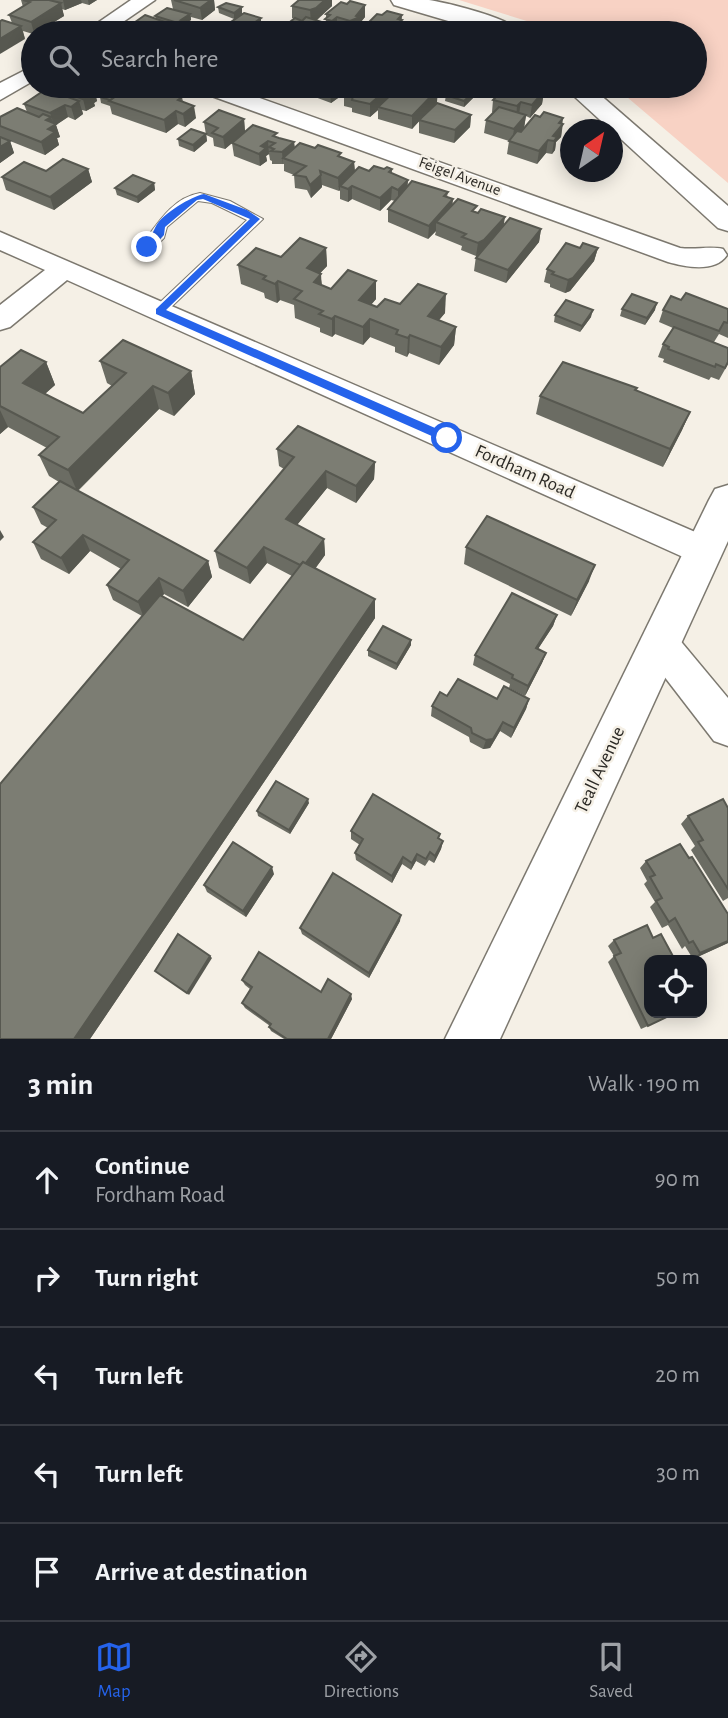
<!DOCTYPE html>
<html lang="en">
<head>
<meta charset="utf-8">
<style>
	:root { --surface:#171b24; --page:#20242c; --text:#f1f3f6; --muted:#9ea1a6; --line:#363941; --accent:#2563eb }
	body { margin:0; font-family:"Alegreya Sans",sans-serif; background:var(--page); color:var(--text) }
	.controls { position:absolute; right:21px; bottom:21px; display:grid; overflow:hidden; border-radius:14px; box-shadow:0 4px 18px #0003 }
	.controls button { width:63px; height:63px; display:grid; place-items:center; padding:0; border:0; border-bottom:2px solid var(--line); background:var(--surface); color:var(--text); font:35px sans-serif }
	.compass { position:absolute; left:560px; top:119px; width:63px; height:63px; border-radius:50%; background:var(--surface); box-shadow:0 4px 18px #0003; rotate:34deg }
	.stop { position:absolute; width:21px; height:21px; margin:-16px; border:5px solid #2563eb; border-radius:50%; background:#fff }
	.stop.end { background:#2563eb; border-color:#fff; box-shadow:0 2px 7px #0008 }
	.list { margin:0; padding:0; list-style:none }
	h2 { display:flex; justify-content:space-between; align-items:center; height:91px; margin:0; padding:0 28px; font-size:30px }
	h2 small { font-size:23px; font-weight:400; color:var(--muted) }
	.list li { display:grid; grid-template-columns:46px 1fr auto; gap:21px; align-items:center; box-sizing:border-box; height:98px; padding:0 28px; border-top:2px solid var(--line) }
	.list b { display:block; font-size:26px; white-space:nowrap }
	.list p { margin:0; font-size:23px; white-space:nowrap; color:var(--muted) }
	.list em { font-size:23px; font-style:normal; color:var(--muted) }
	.icon { flex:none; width:38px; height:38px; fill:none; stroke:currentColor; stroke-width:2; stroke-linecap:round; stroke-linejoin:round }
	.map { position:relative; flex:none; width:728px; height:1039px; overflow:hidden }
	.search { position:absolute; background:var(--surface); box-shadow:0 4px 18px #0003; left:21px; right:21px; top:21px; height:77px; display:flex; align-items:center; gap:18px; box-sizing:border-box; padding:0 24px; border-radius:38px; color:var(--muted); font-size:26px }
	.sheet { height:581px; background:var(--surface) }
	nav { display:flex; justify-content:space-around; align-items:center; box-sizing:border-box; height:98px; border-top:2px solid var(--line); background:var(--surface); font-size:19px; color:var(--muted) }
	nav a { display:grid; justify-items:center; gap:4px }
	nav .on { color:var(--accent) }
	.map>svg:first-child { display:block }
</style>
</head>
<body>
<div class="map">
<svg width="728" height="1039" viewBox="0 0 728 1039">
	<rect width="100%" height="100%" fill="#f5f0e6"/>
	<polygon fill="#f8d2c4" points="459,0 728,0 728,183 614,86 695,86 695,33 552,33 543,26"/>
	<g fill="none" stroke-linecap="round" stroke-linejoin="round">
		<defs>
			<path id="service" d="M 200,193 L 230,201 L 263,219 L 164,314 L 154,314 L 152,311 L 154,308 L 247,220 L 212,203 L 198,201 L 167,227 L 164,238 L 152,250 L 142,250 L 140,247 C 156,226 171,198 200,193 Z"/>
			<g id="minor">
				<polygon points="131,0 155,0 107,33 83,33"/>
				<polygon points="33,66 33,81 0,100 0,83"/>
				<path d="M 195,86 L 226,86 L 680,248 C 695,250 710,246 723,249 L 727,255 C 715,273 686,267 668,262 L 198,91 Z"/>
				<polygon points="0,232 716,541 721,551 716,561 704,565 692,561 67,280 10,327 0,330 0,305 45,270 0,250"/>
				<polygon points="660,627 673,632 728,698 728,746 714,741 647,654 642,643 647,632"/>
			</g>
			<g id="tertiary">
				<path d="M 391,0 C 403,0 417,0 429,0 C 448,3 511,18 521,33 L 489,33 L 394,5 Z"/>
				<polygon points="563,86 590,86 728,206 728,231 718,228"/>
				<polygon points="728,485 728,541 500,1039 445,1039 709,500 715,489"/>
			</g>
		</defs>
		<use href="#service" stroke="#7c786f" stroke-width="2"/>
		<use href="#minor" stroke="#7c786f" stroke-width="3"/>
		<use href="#tertiary" stroke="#7c786f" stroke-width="3"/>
		<use href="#service" fill="#fff" fill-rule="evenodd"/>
		<use href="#minor" fill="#fff" fill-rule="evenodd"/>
		<use href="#tertiary" fill="#fff" fill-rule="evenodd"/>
	</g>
	<g fill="#6b6c63">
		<polygon points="21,0 97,0 89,5 82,3 65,10 62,9 64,16 36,33 33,33 33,34 23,31 25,39 12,23 9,15 23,7"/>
		<polygon points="171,0 214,0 215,10 202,20 191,17 191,20 186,23 187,28 182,31 169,27 175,33 130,33 128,27 156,19 155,16 173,9"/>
		<polygon points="347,4 365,5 365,17 360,23 360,29 350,33 337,30 333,33 326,31 326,14"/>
		<polygon points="292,6 332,6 316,20 322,29 316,33 303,33 290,28 290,22 294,18 292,18"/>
		<polygon points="218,7 242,7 242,13 261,24 249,33 235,29 243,33 186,33 186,30 210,29 211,33 231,27 231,22 234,19 219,13"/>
		<polygon points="46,86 117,86 117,87 142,89 137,93 147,96 158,95 182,97 183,102 196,118 185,127 178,124 166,133 112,114 110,106 101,103 100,97 108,91 93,86 97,101 94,103 95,106 86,111 82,110 83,114 75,120 68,117 56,125 60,137 57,138 59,145 45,155 10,141 14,153 0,163 0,117 27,112 24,104 48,90"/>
		<polygon points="306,86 347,86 346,91 352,86 384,86 386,99 415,96 437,102 426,114 471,115 470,127 454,143 419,133 419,121 412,129 378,119 378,110 370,117 352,112 352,108 344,106 344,94 331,103 307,94"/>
		<polygon points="461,86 499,86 486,94 475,92 474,97 464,107 445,101 446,95"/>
		<polygon points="544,91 542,104 530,118 526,116 524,128 563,124 561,137 556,142 555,150 552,154 546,153 537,164 507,154 509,141 484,133 486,120 493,113 492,112 493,100"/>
		<polygon points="244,119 245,132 294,142 295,148 341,158 354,162 355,171 392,169 392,173 408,180 407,186 448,192 447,197 453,205 476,212 503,225 541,229 539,242 506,283 474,271 476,256 461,250 462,246 435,235 436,231 428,239 388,222 388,209 395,201 391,200 380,211 352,199 348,202 340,199 340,190 339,191 322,185 322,187 311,198 307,190 295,188 294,175 284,171 284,164 272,164 272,161 270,160 269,154 266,156 267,161 260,166 234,156 232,143 225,149 214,146 213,138 206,135 204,122"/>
		<polygon points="206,134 207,141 194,152 179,146 178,139"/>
		<polygon points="88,169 92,182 54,210 6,190 2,177 46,171"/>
		<polygon points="154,183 155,190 138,203 117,195 115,188"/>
		<polygon points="326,248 327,266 320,273 322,285 331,289 376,281 376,299 371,305 377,307 400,304 445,313 438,320 456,327 454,345 439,365 409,353 407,357 395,352 395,347 370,337 363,345 335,334 332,337 320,332 320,328 295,318 294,305 280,300 277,303 265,298 264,293 241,284 238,265"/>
		<polygon points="580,248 598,248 594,261 570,291 565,293 550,287 550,284 544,282 547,269"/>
		<polygon points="681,300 728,309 728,338 719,334 714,342 728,348 728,364 719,380 711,377 709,380 663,362 664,359 658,357 663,344 673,328 659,322 663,310"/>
		<polygon points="622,309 655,310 645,325 620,316"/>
		<polygon points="555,315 591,317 580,332 554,322"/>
		<polygon points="100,361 191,371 195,394 174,416 159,409 78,491 208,561 212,577 188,607 164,594 162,596 243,640 292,576 267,563 250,584 219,568 215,551 284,469 279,466 277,449 375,462 374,479 356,503 327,488 297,525 324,539 325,555 315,569 375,618 90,1039 0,1039 142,616 113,600 107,585 121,569 90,551 69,574 41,559 33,542 48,528 41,524 33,507 59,482 49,476 39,455 47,448 8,427 0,434 0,367 46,362 55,385 45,394 83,413 112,386 107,383"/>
		<polygon points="636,391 690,412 682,430 663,467 536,414 540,396"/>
		<polygon points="466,547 589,581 571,616 464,564"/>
		<polygon points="557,615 553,626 538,649 546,653 542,663 525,696 509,688 510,684 473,665 475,655"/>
		<polygon points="411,640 411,645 396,670 368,656 368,650"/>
		<polygon points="447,696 497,699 529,699 526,709 511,738 500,731 490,748 483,749 470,742 469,737 431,716 432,706"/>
		<polygon points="309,803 290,834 258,816 257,811"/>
		<polygon points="728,808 728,898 723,901 691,850 695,846 681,824 688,816"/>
		<polygon points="351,831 440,834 439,838 443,841 441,849 434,863 429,860 425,866 416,861 411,870 402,864 392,883 356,860 355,853 360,845 351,839"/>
		<polygon points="646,861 728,943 693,959 685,946 682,949 668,925 662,928 650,907 655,902 644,884 647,881 640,868"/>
		<polygon points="274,874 246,917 207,892 204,885"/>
		<polygon points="400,921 369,978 302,934 300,928"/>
		<polygon points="614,940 677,1013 641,1029 608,962 614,956 608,946"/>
		<polygon points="242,980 321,992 352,999 331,1039 284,1039 271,1031 269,1027 270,1026 245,1008 242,1003 250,989 245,985"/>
	</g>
	<g fill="#575850">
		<polygon points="63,0 81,0 82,3 65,10"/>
		<polygon points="88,0 97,0 89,5"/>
		<polygon points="211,0 214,0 215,10 202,20 200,8"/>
		<polygon points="325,0 332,0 332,6 317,20 311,22 310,10"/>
		<polygon points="61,3 64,16 36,33 34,33 31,22"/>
		<polygon points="365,5 365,17 360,23 360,29 350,33 350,21 356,16"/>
		<polygon points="242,7 242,14 234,19 234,13"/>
		<polygon points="190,14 191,20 186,23 187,28 182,31 181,20"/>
		<polygon points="402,15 401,32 400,33 386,33"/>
		<polygon points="337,17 337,30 333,33 332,21"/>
		<polygon points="261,18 261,24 249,33 248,27"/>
		<polygon points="322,22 322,29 316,33 311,33 311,30"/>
		<polygon points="168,23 170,31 174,29 175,33 166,33 164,26"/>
		<polygon points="21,26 25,39 0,54 0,39"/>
		<polygon points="110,86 117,86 118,88 116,88 116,89 111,93"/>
		<polygon points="137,86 142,86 142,89 129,99 128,92"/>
		<polygon points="336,86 347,86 346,92 331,103 330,90"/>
		<polygon points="380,86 384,86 384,92 386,90 386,103 378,107 378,110 370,117 370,104 378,88"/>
		<polygon points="487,86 499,86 486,94"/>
		<polygon points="94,88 97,101 94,103 95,106 86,111 83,99 88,92"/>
		<polygon points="438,89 437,102 412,129 412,116"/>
		<polygon points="475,91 474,97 464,107 464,101"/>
		<polygon points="544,91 542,104 530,118 532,105"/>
		<polygon points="79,101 83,114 75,120 71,107"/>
		<polygon points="521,102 519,114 516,119 517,106"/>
		<polygon points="65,105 68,117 56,125 60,137 57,138 59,145 45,155 41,142 46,120 51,117 54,125 50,113"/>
		<polygon points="194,106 196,118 185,127 183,114"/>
		<polygon points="176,111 178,124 166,133 164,120"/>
		<polygon points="471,115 470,127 454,143 455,130"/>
		<polygon points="526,115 524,128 512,142 514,129"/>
		<polygon points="563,118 561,137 556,142 555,150 552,154 554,141 553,136 559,123"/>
		<polygon points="244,119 245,132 225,149 223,137"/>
		<polygon points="206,134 207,141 194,152 193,145"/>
		<polygon points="548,140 546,153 537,164 539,151"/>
		<polygon points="10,141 14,153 0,163 0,147"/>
		<polygon points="268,141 269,154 266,156 267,161 260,166 259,154 261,146"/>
		<polygon points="294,142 295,155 283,158 283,165 282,152"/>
		<polygon points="354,162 355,175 340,186 340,190 339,191 338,178"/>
		<polygon points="88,169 92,182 54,210 50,197"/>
		<polygon points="321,175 322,187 311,198 310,185"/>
		<polygon points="408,180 407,193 398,202 398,190"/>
		<polygon points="154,183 155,190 138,203 137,197"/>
		<polygon points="352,186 352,199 348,202 348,189"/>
		<polygon points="392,187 391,200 380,211 380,198"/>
		<polygon points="453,199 452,212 436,222 436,231 428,239 429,226"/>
		<polygon points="505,217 503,230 476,256 478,243"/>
		<polygon points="541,229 539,242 506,283 508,270"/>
		<polygon points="326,248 327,266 308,286 307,268"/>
		<polygon points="598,248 594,261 570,291 565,293 568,280"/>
		<polygon points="321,274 322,292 314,282"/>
		<polygon points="278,281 280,300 277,303 275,284"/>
		<polygon points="376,281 376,299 359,318 359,300"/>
		<polygon points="446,294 445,313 427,335 428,316"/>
		<polygon points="657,303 655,310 645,325 647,318"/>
		<polygon points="593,310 591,317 580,332 582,326"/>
		<polygon points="335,316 335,334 332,337 332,319"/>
		<polygon points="370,319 370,337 363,345 363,327"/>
		<polygon points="456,327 454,345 439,365 441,347"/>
		<polygon points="410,335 409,353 407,357 408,338"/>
		<polygon points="46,362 55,385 32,405 23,383"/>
		<polygon points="191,371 195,394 174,416 168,393"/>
		<polygon points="153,386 159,409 77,491 68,470"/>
		<polygon points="0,410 8,427 0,434"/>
		<polygon points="690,412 682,430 663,467 670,449"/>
		<polygon points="375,462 374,479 356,503 356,486"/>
		<polygon points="326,471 327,488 288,536 286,519"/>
		<polygon points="0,530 4,537 0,541"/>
		<polygon points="83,535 90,551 69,574 61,558"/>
		<polygon points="324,539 325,555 305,582 303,566"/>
		<polygon points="264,547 267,563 250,584 247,568"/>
		<polygon points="208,561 212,577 188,607 183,591"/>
		<polygon points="595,565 589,581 571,616 577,600"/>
		<polygon points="159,578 164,594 144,618 138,602"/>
		<polygon points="375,599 375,618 90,1039 74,1039"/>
		<polygon points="557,615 553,626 532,658 536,648"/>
		<polygon points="411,640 411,645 396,670 397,664"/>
		<polygon points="546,653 542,663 525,696 528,686"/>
		<polygon points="529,699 526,709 511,738 514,728"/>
		<polygon points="503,722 500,731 490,748 483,749 486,740"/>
		<polygon points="308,799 309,803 290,834 289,830"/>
		<polygon points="443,841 441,849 434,863 435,856"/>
		<polygon points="417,854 416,861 411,870 412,863"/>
		<polygon points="403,857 402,864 392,883 392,876"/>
		<polygon points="272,867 274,874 246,917 243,911"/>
		<polygon points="401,915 400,921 369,978 369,973"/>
		<polygon points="728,941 728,943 693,959 700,953"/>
		<polygon points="210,956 212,958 189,995 187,993"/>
		<polygon points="351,994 352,999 331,1039 328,1039"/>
	</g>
	<g fill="#7c7d73" stroke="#575850" stroke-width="2">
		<polygon points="23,0 49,0 61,3 31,22 9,15 30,2"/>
		<polygon points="174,0 211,0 200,8"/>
		<polygon points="299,0 325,0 316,8 310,10 292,6"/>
		<polygon points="350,1 365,5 356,16 360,17 350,21 337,17 332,21 325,19 330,15 326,14 341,2 347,4"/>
		<polygon points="226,3 242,7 234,13 218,7"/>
		<polygon points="167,8 190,14 181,20 186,21 181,24 155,16"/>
		<polygon points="387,11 402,15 398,19 402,20 386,33 380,31 377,33 370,33 361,30 377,14 382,15"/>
		<polygon points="244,13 261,18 248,27 231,22"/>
		<polygon points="145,15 168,23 164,26 174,29 167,33 149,33 128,27"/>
		<polygon points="306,17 322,22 311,30 290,22 295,18 302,21"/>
		<polygon points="2,20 21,26 0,39 0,21"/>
		<polygon points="419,22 445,30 441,33 406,33"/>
		<polygon points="194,24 210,29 205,33 195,33 186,30"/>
		<polygon points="224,24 243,33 211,33"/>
		<polygon points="266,30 277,33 261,33"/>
		<polygon points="49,86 93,86 94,88 88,92 91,93 83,99"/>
		<polygon points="119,86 137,86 130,90 126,89 123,90 116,88"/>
		<polygon points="318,86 336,86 330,90"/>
		<polygon points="352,86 380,86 378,88 386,90 370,104 352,100 353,96 344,93"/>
		<polygon points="455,86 460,86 475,91 464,101 446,95"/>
		<polygon points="506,86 527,86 544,91 532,105 521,102 517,106 493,100"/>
		<polygon points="424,88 438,89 412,116 378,107 396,90 415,96"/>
		<polygon points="46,89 79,101 71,107 65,105 50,113 24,104"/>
		<polygon points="126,89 147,96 152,92 158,95 163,91 182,97 178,100 194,106 183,114 176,111 164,120 109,101"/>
		<polygon points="110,90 120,93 110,100 100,97"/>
		<polygon points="437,103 471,115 455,130 419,120"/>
		<polygon points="499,107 526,115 514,129 486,120"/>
		<polygon points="17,108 39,117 43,114 51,117 46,120 56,124 48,129 55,132 41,142 0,126 0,117"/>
		<polygon points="219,110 244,119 223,137 212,133 218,128 204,122"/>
		<polygon points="544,112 563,118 559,123 563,124 553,136 557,137 554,141 548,140 539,151 509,141 517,131 521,132 535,115 540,117"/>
		<polygon points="253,125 277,133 273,136 279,138 294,142 282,152 271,151 274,149 269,147 275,143 268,141 261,146 266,148 259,154 232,143"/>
		<polygon points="191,129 206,134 193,145 178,139"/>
		<polygon points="0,137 10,141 0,147"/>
		<polygon points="300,143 315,148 318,145 341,153 338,156 354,162 338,178 320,171 321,175 310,185 306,177 294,175 306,166 283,158"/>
		<polygon points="63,159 88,169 50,197 2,177 24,162 46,171"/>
		<polygon points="374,166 384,169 387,167 392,169 389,172 408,180 398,190 392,187 380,198 352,186 348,189 340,186 359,167 369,171"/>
		<polygon points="133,175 154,183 137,197 115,188"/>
		<polygon points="412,181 448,192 444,196 453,199 429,226 388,209"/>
		<polygon points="458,199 477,206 472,211 478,213 481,209 505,217 484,240 478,243 462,237 466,234 436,222"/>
		<polygon points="510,218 541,229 508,270 476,258"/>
		<polygon points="300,238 326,248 307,268 321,274 314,282 331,289 348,270 376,281 359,300 377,307 385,299 400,304 418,284 446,294 428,316 456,327 441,347 410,335 408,338 396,334 398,330 370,319 363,327 335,316 332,319 319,314 323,311 294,299 302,291 278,281 275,284 263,279 266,276 238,265 256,248 281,257"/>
		<polygon points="566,243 580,248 583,243 598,248 573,278 568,280 552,274 554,272 547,269"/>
		<polygon points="686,293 728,309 728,323 724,322 719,331 663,310 671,296 681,300"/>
		<polygon points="632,294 657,303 647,318 622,309"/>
		<polygon points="566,300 593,310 582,326 555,315"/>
		<polygon points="674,327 728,348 728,362 725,368 716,364 715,367 668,349 669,347 663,344"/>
		<polygon points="123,340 191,371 168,393 153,386 68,470 39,455 59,437 0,406 0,367 21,350 46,362 23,383 83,413 126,373 100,361"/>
		<polygon points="563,362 637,388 635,390 690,412 670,449 540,396"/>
		<polygon points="298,426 375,462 356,486 326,471 286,519 324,539 305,564 303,562 300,565 264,547 247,568 215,551 294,457 277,449"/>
		<polygon points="60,481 208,561 183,591 159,578 138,602 107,585 129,560 83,535 61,558 33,542 56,520 33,507"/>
		<polygon points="487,516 595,565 577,600 466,547"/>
		<polygon points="303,562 375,599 74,1039 0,1039 0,784 160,595 243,640"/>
		<polygon points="512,593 557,615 536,648 546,653 528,686 512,678 513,675 475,655"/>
		<polygon points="383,626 411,640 397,664 368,650"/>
		<polygon points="458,679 497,699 504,686 529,699 514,728 503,722 493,739 486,740 472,733 471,728 432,706 440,692 447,696"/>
		<polygon points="276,781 308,799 289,830 257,811"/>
		<polygon points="373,794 440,834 438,838 443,841 435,856 430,852 426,859 417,854 412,863 403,857 392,876 355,853 363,839 351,831"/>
		<polygon points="723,799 728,808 728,889 698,842 703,840 688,816"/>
		<polygon points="233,842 272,867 243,911 204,885"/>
		<polygon points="680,844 689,858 692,857 728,914 728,941 700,953 693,941 689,943 675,918 669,922 656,901 662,898 650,877 655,875 646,861"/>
		<polygon points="333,873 401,915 369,973 300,928"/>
		<polygon points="647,925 653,938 661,934 675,960 649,960 649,1013 675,1013 648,1026 614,956 621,953 614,940"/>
		<polygon points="178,934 210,956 187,993 155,971"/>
		<polygon points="259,952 321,992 328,979 351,994 328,1039 287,1039 269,1027 271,1024 242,1003 252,987 242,980"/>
	</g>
	<path fill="#2563eb" d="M 204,194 L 247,210 L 260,219 L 166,310 L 451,435 L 451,441 L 443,441 L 156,314 L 156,309 L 250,219 L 203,199 L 197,200 L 165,227 L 164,235 L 151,249 L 144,249 L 144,245 C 151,238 152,234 156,226 C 162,214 192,196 204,194 Z"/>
	<g text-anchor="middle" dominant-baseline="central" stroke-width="5" stroke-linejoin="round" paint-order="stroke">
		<g font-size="16" fill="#2b2925" stroke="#f5f0e6">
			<text transform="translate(460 176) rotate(20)">Feigel Avenue</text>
		</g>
		<g font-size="19" fill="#2b2925" stroke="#f5f0e6">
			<text transform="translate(525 472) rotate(24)">Fordham Road</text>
			<text transform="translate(600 770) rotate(-65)">Teall Avenue</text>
		</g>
	</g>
</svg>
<div class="controls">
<button><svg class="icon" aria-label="locate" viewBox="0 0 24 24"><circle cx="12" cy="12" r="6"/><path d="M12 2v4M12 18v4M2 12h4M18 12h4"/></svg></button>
</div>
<svg class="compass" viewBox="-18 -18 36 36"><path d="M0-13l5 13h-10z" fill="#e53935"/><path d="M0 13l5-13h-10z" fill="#9ea1a6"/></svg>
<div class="stop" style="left:447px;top:438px"></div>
<div class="stop end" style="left:147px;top:247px"></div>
<div class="search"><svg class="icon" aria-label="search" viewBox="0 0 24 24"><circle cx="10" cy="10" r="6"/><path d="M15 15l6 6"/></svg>Search here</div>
</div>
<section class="sheet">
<h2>3 min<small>Walk · 190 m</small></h2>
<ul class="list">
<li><svg class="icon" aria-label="ahead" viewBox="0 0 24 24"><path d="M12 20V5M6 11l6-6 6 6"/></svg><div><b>Continue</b><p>Fordham Road</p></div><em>90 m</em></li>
<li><svg class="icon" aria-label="right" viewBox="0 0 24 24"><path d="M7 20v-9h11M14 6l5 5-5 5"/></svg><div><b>Turn right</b></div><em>50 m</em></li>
<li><svg class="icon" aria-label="left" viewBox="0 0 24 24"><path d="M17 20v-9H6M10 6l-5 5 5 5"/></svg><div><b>Turn left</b></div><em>20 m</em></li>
<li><svg class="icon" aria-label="left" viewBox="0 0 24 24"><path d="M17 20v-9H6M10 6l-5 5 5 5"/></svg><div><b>Turn left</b></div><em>30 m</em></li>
<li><svg class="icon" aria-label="arrive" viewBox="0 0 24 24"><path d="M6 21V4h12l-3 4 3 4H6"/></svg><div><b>Arrive at destination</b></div></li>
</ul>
</section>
<nav>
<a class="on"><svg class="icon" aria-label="map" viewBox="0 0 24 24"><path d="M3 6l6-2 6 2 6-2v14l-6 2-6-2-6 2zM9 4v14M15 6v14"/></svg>Map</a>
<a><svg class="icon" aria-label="directions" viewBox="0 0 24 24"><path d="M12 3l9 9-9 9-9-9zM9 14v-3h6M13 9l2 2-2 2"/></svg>Directions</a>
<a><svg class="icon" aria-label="saved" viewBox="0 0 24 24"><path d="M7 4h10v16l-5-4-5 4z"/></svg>Saved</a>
</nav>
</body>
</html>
